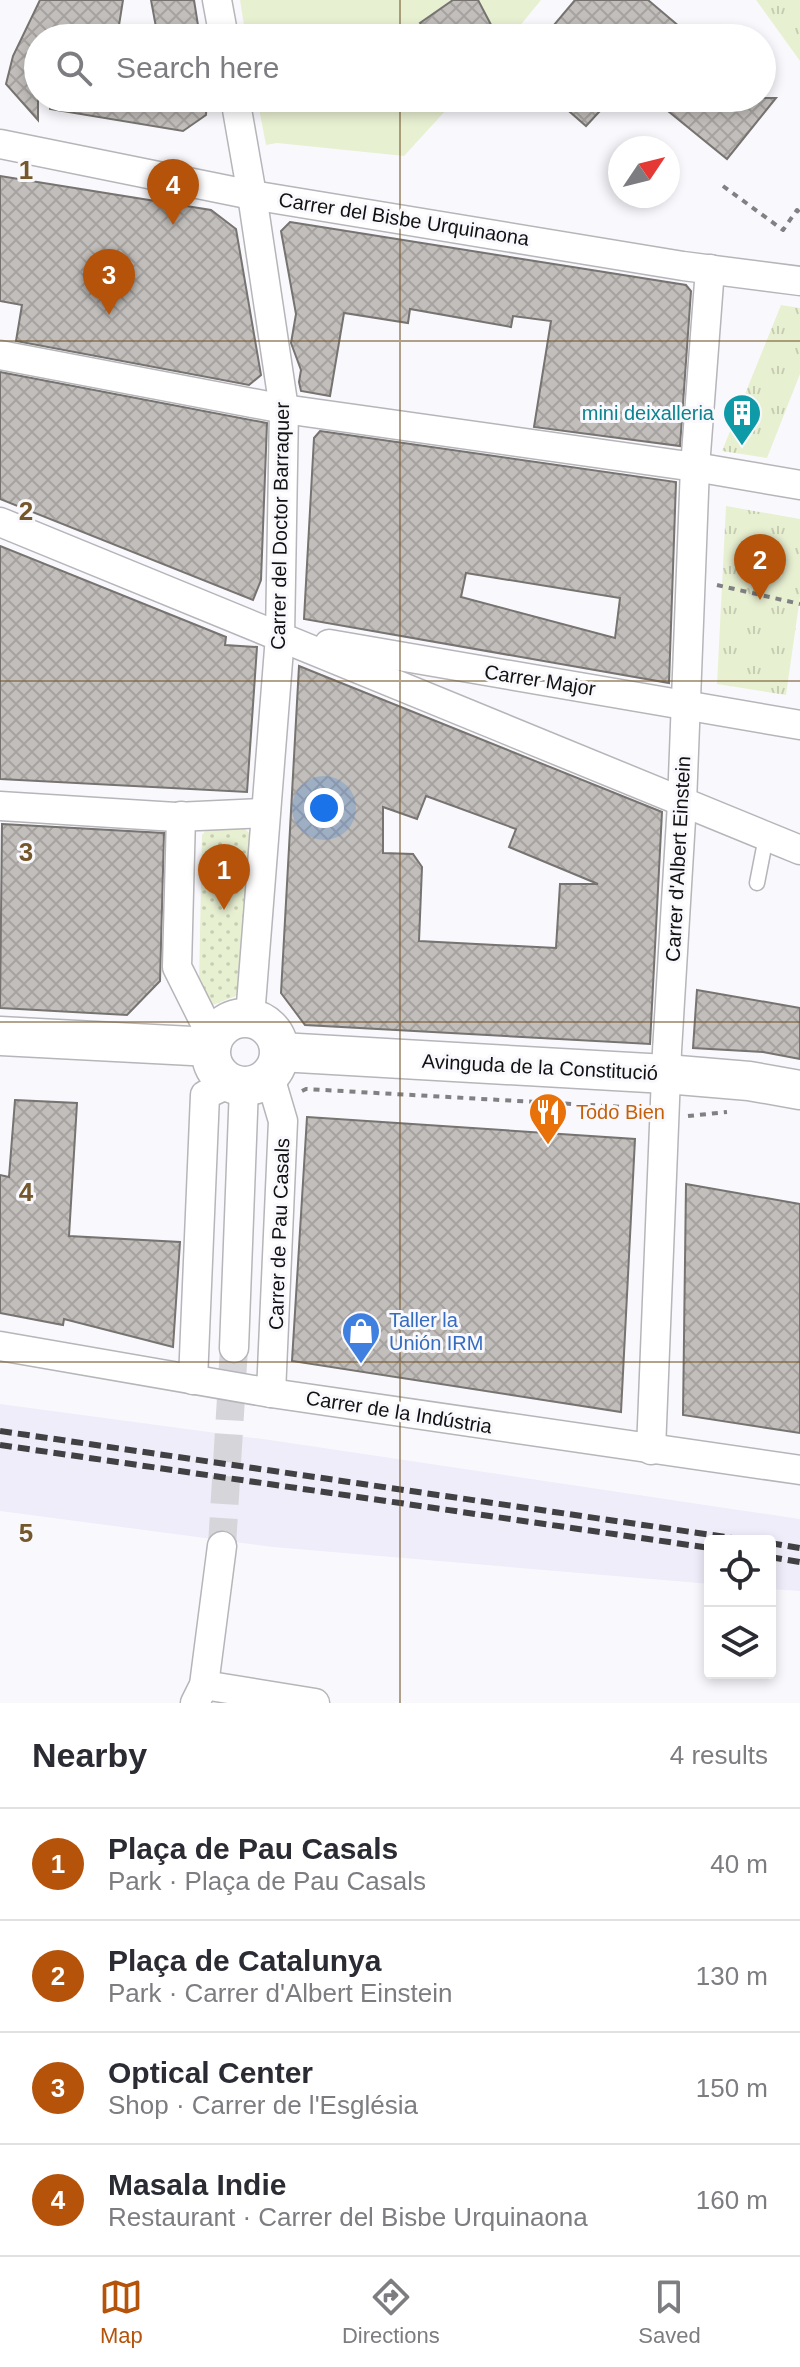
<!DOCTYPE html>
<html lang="en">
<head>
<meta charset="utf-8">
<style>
	:root { --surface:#fff; --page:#f7f7f7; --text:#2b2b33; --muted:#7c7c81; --line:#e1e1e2; --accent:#b45309 }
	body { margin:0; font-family:Helvetica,sans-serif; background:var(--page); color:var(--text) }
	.controls { position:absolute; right:24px; bottom:24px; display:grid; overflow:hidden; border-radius:8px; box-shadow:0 4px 12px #0003 }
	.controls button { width:72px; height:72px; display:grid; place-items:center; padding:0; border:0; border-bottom:2px solid var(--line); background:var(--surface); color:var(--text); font:40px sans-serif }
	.compass { position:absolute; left:608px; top:136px; width:72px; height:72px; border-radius:50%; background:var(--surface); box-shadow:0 4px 12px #0003; rotate:55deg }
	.you { position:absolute; left:324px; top:808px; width:28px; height:28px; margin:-20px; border:6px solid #fff; border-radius:50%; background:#1a73e8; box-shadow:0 0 0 12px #1a73e833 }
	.badge { display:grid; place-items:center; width:52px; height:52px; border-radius:50%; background:var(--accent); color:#fff; font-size:26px; font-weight:700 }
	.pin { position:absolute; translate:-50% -66px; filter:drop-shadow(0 2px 4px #0008) }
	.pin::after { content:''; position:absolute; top:42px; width:28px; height:24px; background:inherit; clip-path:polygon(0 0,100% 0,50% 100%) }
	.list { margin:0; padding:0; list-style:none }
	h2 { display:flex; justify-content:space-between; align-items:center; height:104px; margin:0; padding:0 32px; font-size:34px }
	h2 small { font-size:26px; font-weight:400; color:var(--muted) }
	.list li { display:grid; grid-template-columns:52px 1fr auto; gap:24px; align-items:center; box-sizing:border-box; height:112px; padding:0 32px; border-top:2px solid var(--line) }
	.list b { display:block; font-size:30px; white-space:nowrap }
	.list p { margin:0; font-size:26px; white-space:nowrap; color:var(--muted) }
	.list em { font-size:26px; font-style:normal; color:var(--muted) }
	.icon { flex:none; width:44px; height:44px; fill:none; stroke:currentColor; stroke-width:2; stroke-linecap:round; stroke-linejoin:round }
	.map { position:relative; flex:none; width:800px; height:1703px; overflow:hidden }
	.search { position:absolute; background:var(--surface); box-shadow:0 4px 12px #0003; left:24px; right:24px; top:24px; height:88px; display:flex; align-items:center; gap:20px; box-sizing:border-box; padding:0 28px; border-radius:44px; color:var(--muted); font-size:30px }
	.sheet { height:552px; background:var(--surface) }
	nav { display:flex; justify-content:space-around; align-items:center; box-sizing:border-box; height:112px; border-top:2px solid var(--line); background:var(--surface); font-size:22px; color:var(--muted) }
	nav a { display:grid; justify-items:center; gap:4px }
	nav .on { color:var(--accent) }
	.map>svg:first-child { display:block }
</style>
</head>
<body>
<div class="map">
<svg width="800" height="1703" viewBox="0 0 800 1703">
	<defs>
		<pattern id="park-tufts" width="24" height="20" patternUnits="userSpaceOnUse" patternTransform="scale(2)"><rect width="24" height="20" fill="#e8f0d2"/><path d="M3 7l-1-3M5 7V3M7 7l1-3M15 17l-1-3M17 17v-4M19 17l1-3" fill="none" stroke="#c6cdb3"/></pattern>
		<pattern id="garden-dots" width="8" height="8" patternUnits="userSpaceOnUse" patternTransform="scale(2)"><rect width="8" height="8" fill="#e8f0d2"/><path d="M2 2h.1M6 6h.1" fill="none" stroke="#c6cdb3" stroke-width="1.8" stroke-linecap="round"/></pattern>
		<pattern id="building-cross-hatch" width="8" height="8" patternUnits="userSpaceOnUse" patternTransform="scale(2)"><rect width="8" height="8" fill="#c1bebb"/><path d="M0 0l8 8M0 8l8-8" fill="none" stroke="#a5a2a0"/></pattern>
	</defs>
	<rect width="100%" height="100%" fill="#f9f9fd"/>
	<polygon fill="#efedf9" points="0,1404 270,1440 800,1519 800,1591 770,1589 770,1541 710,1541 710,1584 273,1547 0,1511"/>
	<g fill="#e8f0d2">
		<polygon points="240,0 541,0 510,38 246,38"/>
		<polygon points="257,98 457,98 404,156 277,143 266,145"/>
	</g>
	<g fill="url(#park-tufts)">
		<polygon points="756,0 800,0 800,61"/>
		<polygon points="781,305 800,308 800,374 767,458 722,451"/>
		<polygon points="726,506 800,519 800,597 786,695 717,684"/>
	</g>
	<polygon fill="url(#garden-dots)" points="209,827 244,828 253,837 241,994 213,1005 199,984 202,835"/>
	<g fill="url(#building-cross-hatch)" stroke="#767370" stroke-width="2" fill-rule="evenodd">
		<polygon points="40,0 123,0 117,38 38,38 38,120 6,84 13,56"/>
		<polygon points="151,0 194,0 200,38 158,38"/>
		<polygon points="453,0 478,0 498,38 432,38 420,23"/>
		<polygon points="575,0 648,0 693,38 543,38"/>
		<polygon points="50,98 207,98 206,115 183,131 50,109"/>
		<polygon points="554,98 612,98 586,126"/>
		<polygon points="652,98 776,98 727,159"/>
		<polygon points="0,176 211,210 236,229 261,375 249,385 16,341 22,305 0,301"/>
		<polygon points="290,222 686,285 691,291 680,446 534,427 551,321 513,316 511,327 410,309 408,323 344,313 330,396 301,391 299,382 301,370 291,343 296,314 281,231"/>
		<polygon points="0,372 267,423 261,580 253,600 0,499"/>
		<path d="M 320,431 L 676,482 L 669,683 L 304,619 L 314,438 ZM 466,573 L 620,598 L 615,638 L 461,597 Z"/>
		<polygon points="0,546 226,637 225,645 257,647 247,792 0,779"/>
		<path d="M 299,666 L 662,812 L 650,1044 L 305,1025 L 281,993 ZM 426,796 L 516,829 L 509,847 L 598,884 L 560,884 L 556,948 L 419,941 L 422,867 L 413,854 L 383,853 L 383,807 L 417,819 Z"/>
		<polygon points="2,824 164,833 160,981 127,1015 0,1008"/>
		<polygon points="697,990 800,1008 800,1059 763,1052 693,1048"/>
		<polygon points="15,1100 77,1103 69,1236 180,1242 173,1347 64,1319 63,1325 0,1313 0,1175 9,1177"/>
		<polygon points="307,1117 635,1139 621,1412 292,1361"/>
		<polygon points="686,1184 800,1204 800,1433 683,1415"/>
	</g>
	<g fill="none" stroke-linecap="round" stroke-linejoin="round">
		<polyline stroke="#d6d6da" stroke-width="28" stroke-dasharray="28 14" stroke-linecap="butt" points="222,1546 234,1348"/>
		<defs>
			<polyline id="lane" points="757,883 766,837"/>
			<g id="street">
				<polyline points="217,0 224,38"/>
				<polyline points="235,98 252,195 284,409 280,636 250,1017"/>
				<polyline points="0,144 252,195 683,266 800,281"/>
				<polyline points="0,355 284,409 695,467 800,485"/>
				<polyline points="0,522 800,850"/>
				<polyline points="329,644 800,725"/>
				<polyline points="0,806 176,817 264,813"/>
				<polyline points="181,816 177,967 204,1021 215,1034"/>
				<polyline points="270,1077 283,1121 271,1393"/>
				<polyline points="0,1346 271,1393 800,1470"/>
				<polyline points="234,1348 244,1087"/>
				<polyline points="193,1380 205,1095 230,1083"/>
				<polyline points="651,1450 667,1051 682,803 695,467 710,269"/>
				<polyline points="204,1685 315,1703"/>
				<polyline points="195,1703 204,1685 222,1546"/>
			</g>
			<g id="secondary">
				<circle cx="245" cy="1052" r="34"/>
				<polyline points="0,1036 211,1047"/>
				<polyline points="280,1052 666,1074 749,1081 800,1090"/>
			</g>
		</defs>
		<use href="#lane" stroke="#b6b5b9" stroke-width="17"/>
		<use href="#street" stroke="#b6b5b9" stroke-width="31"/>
		<use href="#secondary" stroke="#b6b5b9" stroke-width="41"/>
		<g stroke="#818183" stroke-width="4" stroke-dasharray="6 6" stroke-linecap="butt">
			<polyline points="723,186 783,230 797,210 800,213"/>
			<polyline points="717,585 800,604"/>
			<polyline points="302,1091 306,1089 625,1107 640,1111"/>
			<polyline points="688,1116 727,1112"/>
		</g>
		<use href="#lane" stroke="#fff" stroke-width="14"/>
		<use href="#street" stroke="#fff" stroke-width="28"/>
		<use href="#secondary" stroke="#fff" stroke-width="38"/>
		<g stroke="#414143" stroke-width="6" stroke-dasharray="12 6" stroke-linecap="butt">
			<polyline points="0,1431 753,1541"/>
			<polyline points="0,1445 710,1548"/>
			<polyline points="770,1543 800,1548"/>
			<polyline points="770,1557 800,1562"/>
		</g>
	</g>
	<path fill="none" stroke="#74582b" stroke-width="2" stroke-opacity="0.55" d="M 400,0 L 400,38M 400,98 L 400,1703M 0,341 L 800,341M 0,681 L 800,681M 0,1022 L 800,1022M 0,1362 L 800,1362"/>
	<defs>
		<symbol id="building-pin" viewBox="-11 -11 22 30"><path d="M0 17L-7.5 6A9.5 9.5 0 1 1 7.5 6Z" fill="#0f9aa8" stroke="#f9f9fd"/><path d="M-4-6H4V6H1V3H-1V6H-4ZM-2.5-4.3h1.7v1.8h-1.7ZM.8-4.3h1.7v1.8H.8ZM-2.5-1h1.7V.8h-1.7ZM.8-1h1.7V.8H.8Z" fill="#fff"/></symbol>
		<symbol id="restaurant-pin" viewBox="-11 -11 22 30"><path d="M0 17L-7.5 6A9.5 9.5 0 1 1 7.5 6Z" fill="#e8710a" stroke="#f9f9fd"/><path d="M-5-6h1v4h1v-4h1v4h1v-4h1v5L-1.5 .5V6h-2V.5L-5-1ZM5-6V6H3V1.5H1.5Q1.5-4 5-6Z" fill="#fff"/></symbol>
		<symbol id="shop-pin" viewBox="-11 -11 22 30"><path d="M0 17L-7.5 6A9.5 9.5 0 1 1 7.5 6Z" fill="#3f7fe0" stroke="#f9f9fd"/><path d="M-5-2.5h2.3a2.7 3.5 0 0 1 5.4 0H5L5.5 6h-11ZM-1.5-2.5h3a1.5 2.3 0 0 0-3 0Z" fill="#fff"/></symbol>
	</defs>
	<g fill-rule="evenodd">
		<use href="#building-pin" x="720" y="391" width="44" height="60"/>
		<use href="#restaurant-pin" x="526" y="1090" width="44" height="60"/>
		<use href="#shop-pin" x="339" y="1309" width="44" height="60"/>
	</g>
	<g text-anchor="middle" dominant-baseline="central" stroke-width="6" stroke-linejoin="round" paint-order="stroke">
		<g font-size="20" fill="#111112" stroke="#f9f9fd">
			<text transform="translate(404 219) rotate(9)">Carrer del Bisbe Urquinaona</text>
			<text transform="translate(280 526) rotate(-89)">Carrer del Doctor Barraquer</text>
			<text transform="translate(540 680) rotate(9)">Carrer Major</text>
			<text transform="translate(678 859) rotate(-87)">Carrer d'Albert Einstein</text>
			<text transform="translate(540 1067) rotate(3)">Avinguda de la Constitució</text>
			<text transform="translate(279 1234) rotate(-88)">Carrer de Pau Casals</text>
			<text transform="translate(399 1412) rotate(9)">Carrer de la Indústria</text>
		</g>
		<g font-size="20" fill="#0d838f" stroke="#f9f9fd" text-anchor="end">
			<text x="714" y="413">mini deixalleria</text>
		</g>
		<g font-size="20" fill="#c56008" stroke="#f9f9fd" text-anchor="start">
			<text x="576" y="1112">Todo Bien</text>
		</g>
		<g font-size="20" fill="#366cbe" stroke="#f9f9fd" text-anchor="start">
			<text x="389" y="1320">Taller la<tspan x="389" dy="23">Unión IRM</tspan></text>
		</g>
	</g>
	<g font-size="26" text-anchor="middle" font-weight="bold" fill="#74582b" stroke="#f9f9fd" stroke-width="6" stroke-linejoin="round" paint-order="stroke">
		<text x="26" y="179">1</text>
		<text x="26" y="520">2</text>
		<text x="26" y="861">3</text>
		<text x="26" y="1201">4</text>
		<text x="26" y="1542">5</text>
	</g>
</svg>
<div class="controls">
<button><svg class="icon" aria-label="locate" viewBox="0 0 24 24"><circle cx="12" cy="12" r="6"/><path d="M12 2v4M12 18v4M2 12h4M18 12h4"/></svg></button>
<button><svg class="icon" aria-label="layers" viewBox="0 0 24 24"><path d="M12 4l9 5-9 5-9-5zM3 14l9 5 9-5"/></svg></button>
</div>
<svg class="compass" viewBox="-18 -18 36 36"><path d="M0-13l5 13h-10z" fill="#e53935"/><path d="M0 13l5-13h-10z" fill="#7c7c81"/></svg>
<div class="you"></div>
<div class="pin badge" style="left:224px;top:910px">1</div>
<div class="pin badge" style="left:760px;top:600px">2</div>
<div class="pin badge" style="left:109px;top:315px">3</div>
<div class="pin badge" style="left:173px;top:225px">4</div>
<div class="search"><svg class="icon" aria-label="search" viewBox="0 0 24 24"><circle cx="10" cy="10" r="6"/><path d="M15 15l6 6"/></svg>Search here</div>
</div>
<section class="sheet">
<h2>Nearby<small>4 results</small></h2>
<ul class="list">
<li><span class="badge">1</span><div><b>Plaça de Pau Casals</b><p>Park · Plaça de Pau Casals</p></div><em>40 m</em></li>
<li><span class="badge">2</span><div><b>Plaça de Catalunya</b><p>Park · Carrer d'Albert Einstein</p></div><em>130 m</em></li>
<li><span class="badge">3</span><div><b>Optical Center</b><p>Shop · Carrer de l'Església</p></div><em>150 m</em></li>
<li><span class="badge">4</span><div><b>Masala Indie</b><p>Restaurant · Carrer del Bisbe Urquinaona</p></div><em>160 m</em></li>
</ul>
</section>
<nav>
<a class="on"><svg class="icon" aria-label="map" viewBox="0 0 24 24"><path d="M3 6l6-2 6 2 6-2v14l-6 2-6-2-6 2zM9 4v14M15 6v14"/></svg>Map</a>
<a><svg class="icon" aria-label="directions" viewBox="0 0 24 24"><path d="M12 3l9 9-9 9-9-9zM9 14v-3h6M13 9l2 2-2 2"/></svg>Directions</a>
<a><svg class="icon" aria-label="saved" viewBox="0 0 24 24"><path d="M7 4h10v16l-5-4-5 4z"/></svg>Saved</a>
</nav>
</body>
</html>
